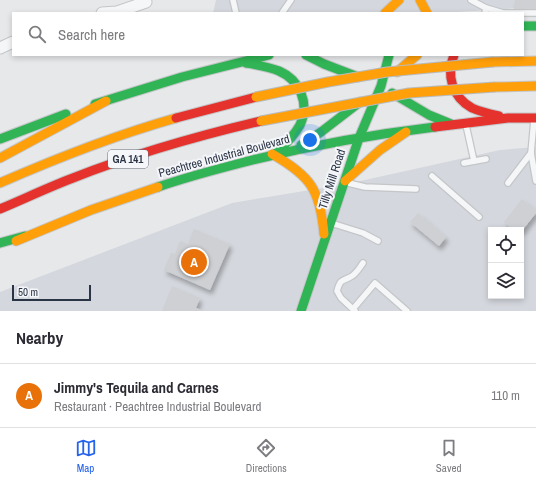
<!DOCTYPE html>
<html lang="en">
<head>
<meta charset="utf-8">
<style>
	:root { --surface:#fff; --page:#f7f7f7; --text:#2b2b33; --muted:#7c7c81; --line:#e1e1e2; --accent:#2563eb }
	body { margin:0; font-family:"Archivo Narrow",sans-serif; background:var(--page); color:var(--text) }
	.controls { position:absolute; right:12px; bottom:12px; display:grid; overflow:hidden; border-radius:0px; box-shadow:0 2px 6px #0003 }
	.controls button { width:36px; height:36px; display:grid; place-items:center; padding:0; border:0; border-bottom:1px solid var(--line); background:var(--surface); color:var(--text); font:20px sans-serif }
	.scale { position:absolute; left:12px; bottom:10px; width:79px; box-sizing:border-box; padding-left:4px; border:2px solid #2b3445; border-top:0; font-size:11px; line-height:14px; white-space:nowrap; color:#2b3445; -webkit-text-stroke:3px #f4f6f9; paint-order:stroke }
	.you { position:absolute; left:310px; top:140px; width:14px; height:14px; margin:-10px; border:3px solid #fff; border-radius:50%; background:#1a73e8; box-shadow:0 0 0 6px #1a73e833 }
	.badge { display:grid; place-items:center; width:26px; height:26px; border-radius:50%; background:var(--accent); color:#fff; font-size:13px; font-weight:700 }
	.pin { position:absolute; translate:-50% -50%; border:2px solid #fff; box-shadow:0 1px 4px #0006 }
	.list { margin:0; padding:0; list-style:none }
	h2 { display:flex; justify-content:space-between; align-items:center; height:52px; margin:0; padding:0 16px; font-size:17px }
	h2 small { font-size:13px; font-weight:400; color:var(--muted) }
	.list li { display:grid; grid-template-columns:26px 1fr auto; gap:12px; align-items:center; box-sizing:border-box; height:64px; padding:0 16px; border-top:1px solid var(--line) }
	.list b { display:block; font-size:15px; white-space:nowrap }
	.list p { margin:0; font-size:13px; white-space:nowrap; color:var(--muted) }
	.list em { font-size:13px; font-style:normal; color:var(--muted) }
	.icon { flex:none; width:22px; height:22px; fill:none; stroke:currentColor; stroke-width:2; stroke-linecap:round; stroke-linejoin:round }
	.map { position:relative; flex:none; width:536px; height:311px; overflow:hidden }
	.search { position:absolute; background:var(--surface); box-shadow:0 2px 6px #0003; left:12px; right:12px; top:12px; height:44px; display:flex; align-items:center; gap:10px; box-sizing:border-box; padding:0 14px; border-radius:0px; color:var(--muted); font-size:15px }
	.sheet { height:116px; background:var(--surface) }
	nav { display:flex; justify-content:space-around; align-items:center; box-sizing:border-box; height:56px; border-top:1px solid var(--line); background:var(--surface); font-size:11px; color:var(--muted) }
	nav a { display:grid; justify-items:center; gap:2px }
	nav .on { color:var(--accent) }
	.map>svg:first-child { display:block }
</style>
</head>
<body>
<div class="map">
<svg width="536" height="311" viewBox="0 0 536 311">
	<defs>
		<filter id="shadow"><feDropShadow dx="2.5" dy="4.5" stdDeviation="2" flood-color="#0004"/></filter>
	</defs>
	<rect width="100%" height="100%" fill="#e6e8ea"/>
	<g fill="#d4d7dd" fill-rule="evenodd">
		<polygon points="216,0 536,0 536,7 440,13 213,13"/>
		<path d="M 536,147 L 536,311 L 0,311 L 0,292 L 232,203 L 347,184 L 500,150 ZM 491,230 L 521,230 L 521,296 L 491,296 Z"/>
	</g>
	<g fill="#ced0d3" filter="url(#shadow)">
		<polygon points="515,0 536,0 536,10 514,10"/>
		<polygon points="522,199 536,210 536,213 521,232 521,230 513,230 504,222"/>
		<polygon points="418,213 446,237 439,246 410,222"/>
		<polygon points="194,229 230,244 210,290 164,270 171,253 175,254 180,241 188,244"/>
		<polygon points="172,286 200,298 196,308 204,311 162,311"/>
	</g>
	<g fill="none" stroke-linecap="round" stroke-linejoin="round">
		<defs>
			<g id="lane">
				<polyline points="233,0 236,13"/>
				<polyline points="471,0 486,8 485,13"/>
				<polyline points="486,8 503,13 536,13"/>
				<polyline points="282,13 291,0"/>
				<polyline points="534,120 531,153 536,181"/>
				<polyline points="466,125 474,161"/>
				<polyline points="464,163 486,159"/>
				<polyline points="432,176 479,217"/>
				<polyline points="348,183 365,187 416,189"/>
				<polyline points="508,183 531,153"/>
				<polyline points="331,223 363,233 378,241"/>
				<polyline points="353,309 375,283 407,311"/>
				<path d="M 355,311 L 341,298 L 337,291 C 341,277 343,282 352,276 C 357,273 360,267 363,263"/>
			</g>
			<g id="street">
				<polyline points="102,13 117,12 146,2"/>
				<polyline points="0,48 13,42"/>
			</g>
			<g id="fast">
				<polyline points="523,26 536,26"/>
				<polyline points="306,55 324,64 358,77"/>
				<path d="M 246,63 C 257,65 269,67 279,71 C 300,80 310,104 300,125 C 294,136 285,145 276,153"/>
				<polyline points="392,93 429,115 451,124"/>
				<polyline points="95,104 182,77 269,55"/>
				<polyline points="0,139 66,114"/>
				<polyline points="301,145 321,132 360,102"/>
				<path d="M 158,187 C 184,178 210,171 237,164 C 302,147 368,135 435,127"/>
				<polyline points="0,243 25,236"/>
				<polyline points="301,311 359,138 381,86 389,55"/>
			</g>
			<g id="slow">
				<polyline points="420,0 427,13"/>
				<polyline points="385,13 399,0"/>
				<polyline points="493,62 536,61"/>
				<polyline points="397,72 417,55"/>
				<polyline points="495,87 536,86"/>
				<path d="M 272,154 C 311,176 320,190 324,234"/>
				<polyline points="0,158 106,101"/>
				<polyline points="345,181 380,150 406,132"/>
				<path d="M 0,183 C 57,158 116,135 176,118"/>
				<polyline points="16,241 91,210 158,187"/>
			</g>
			<g id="jam">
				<path d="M 454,55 C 446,75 452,97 472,108 C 481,112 490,114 499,116"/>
				<polyline points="176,118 256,97"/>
				<polyline points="435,127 508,118 536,118"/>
				<path d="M 0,209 C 24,199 49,187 73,178 C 134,154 197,136 261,121"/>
			</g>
		</defs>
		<use href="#lane" stroke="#c4c6c8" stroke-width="8"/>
		<use href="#street" stroke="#c4c6c8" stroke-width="13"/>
		<use href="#fast" stroke="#c4c6c8" stroke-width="11"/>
		<use href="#slow" stroke="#c4c6c8" stroke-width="11"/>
		<use href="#jam" stroke="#c4c6c8" stroke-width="11"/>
		<use href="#lane" stroke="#f5f6f7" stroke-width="5.5"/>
		<use href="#street" stroke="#f5f6f7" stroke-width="11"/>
		<use href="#fast" stroke="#30b455" stroke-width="9"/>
		<use href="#slow" stroke="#ff9f0a" stroke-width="9"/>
		<use href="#jam" stroke="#e5322d" stroke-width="9"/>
		<defs>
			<g id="slow-bridge">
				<polyline points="256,97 328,82 387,72 493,62"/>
				<polyline points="261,121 409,93 495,87"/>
			</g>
		</defs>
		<use href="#slow-bridge" stroke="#b8bbbf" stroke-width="11" stroke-linecap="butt"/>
		<use href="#slow-bridge" stroke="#ff9f0a" stroke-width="9"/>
	</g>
	<g text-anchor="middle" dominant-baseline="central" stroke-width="4" stroke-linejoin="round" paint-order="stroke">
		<rect fill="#f4f6f9" stroke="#676e7b" stroke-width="1" x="108" y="150" width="40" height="18" rx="3"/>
		<g font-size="11" font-weight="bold" fill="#2b3445">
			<text x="128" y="159">GA 141</text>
		</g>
		<g font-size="12" fill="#2b3445" stroke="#f4f6f9">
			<text transform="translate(224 156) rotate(-15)">Peachtree Industrial Boulevard</text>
			<text transform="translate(332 179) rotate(-72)">Tilly Mill Road</text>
		</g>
	</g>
</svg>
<div class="controls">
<button><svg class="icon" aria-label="locate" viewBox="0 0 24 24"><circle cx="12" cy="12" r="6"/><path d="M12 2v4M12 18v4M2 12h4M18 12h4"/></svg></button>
<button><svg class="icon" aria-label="layers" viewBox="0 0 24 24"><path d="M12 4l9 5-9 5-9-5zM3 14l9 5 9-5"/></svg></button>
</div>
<div class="scale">50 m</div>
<div class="you"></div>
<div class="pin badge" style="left:194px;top:262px;background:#e8710a">A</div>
<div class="search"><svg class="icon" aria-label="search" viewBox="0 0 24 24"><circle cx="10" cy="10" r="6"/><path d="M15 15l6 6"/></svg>Search here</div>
</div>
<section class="sheet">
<h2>Nearby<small></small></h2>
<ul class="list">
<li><span class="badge" style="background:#e8710a">A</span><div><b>Jimmy's Tequila and Carnes</b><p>Restaurant · Peachtree Industrial Boulevard</p></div><em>110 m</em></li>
</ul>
</section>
<nav>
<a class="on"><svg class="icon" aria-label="map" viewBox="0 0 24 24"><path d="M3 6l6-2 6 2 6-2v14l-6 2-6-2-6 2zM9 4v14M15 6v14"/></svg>Map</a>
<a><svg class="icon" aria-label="directions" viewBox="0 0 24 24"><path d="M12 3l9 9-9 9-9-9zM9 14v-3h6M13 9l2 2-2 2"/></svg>Directions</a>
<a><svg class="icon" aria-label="saved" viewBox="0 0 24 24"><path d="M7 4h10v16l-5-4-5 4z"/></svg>Saved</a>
</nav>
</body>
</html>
